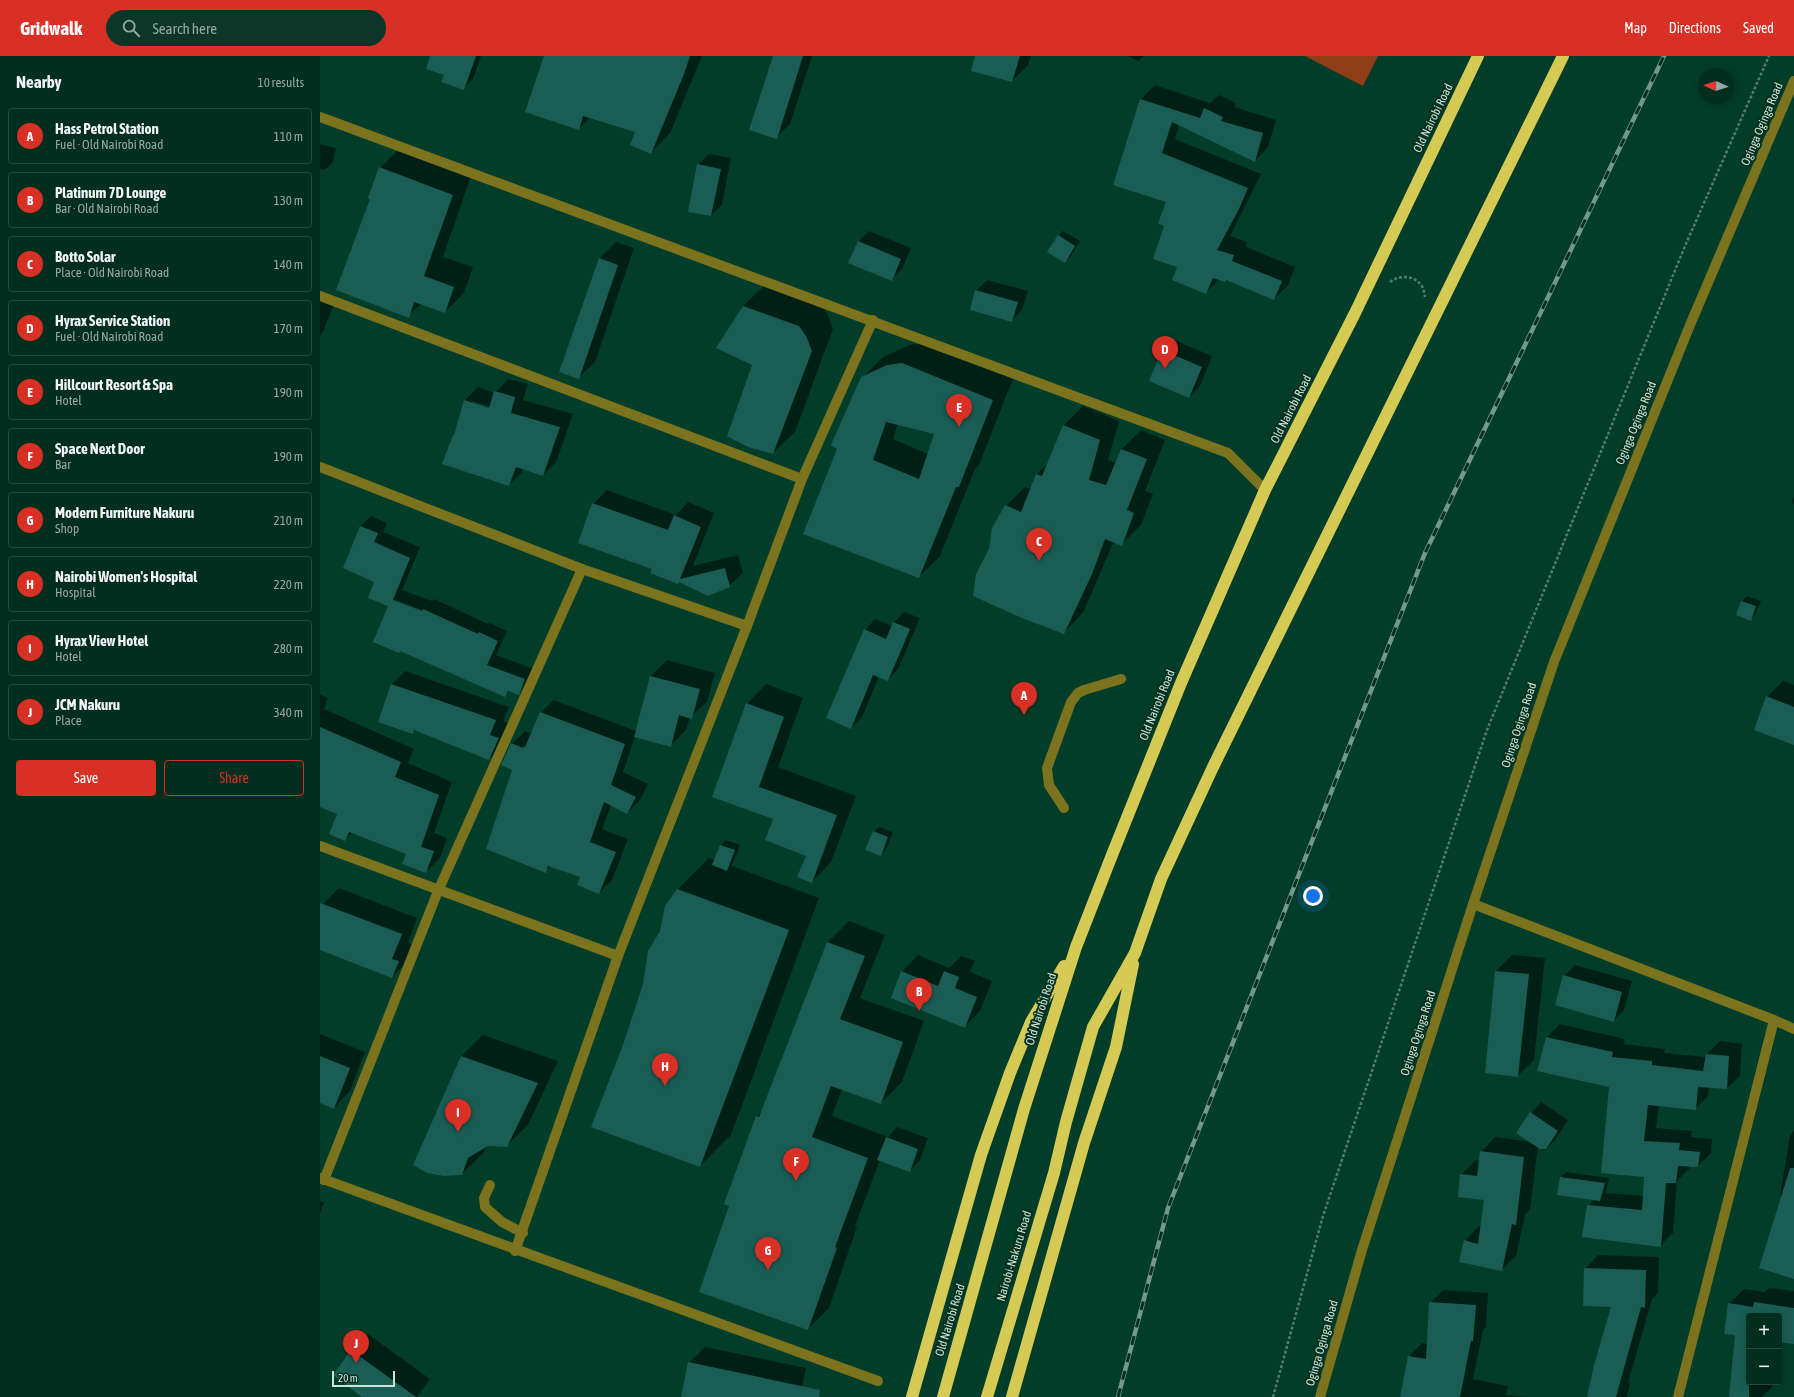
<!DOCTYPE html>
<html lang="en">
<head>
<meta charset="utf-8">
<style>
	:root { --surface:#022e1f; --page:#0c3628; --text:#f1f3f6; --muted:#96a8a4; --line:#234a3d; --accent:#d93025 }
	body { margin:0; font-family:"Asap Condensed",sans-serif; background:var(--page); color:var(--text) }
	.controls { position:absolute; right:12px; bottom:12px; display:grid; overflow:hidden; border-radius:4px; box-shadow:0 2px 10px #0003 }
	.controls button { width:36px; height:36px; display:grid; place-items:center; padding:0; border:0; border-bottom:1px solid var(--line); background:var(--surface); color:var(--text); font:20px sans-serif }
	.compass { position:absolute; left:1378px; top:12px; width:36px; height:36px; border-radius:50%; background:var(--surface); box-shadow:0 2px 10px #0003; rotate:273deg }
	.scale { position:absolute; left:12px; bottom:10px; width:63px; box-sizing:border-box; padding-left:4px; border:2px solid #cbe5d8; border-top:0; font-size:11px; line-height:14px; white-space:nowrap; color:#cbe5d8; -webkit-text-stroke:3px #073121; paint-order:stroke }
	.you { position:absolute; left:993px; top:840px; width:14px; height:14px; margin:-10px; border:3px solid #fff; border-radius:50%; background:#1a73e8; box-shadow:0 0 0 6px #1a73e833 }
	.badge { display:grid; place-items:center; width:26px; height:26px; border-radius:50%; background:var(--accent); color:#fff; font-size:13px; font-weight:700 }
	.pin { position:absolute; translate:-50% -33px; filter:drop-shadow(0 1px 2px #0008) }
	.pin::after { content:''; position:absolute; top:21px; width:14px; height:12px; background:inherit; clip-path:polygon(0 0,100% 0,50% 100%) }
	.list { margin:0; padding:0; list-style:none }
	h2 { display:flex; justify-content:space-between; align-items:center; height:52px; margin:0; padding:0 16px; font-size:17px }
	h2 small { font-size:13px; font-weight:400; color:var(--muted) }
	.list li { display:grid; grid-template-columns:26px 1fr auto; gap:12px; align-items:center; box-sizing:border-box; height:56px; margin:0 8px 8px; padding:0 8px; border:1px solid var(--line); border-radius:4px }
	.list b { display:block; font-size:15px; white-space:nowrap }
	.list p { margin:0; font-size:13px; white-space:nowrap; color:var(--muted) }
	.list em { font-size:13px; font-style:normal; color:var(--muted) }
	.actions { display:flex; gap:8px; padding:12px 16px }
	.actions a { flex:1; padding:9px 0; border:1px solid var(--accent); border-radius:4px; text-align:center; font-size:14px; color:var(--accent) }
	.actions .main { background:var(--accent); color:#fff }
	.icon { flex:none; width:22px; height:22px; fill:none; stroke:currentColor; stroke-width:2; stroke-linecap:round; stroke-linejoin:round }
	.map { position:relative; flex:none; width:1474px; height:1341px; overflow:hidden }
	header { display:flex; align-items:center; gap:24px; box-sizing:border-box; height:56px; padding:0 20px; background:var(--accent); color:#fff }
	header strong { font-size:19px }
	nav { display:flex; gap:22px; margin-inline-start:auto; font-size:14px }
	.search { width:280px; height:36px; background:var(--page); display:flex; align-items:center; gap:10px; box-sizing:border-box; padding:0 14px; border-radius:22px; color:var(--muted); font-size:15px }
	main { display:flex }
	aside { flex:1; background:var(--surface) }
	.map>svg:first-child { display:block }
</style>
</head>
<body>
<header>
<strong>Gridwalk</strong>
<div class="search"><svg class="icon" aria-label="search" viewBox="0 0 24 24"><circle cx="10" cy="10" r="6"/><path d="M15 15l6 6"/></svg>Search here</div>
<nav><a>Map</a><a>Directions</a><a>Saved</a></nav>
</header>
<main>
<aside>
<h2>Nearby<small>10 results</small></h2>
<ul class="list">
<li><span class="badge">A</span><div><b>Hass Petrol Station</b><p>Fuel · Old Nairobi Road</p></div><em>110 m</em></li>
<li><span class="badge">B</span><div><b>Platinum 7D Lounge</b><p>Bar · Old Nairobi Road</p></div><em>130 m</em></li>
<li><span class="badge">C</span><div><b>Botto Solar</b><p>Place · Old Nairobi Road</p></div><em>140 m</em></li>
<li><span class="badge">D</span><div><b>Hyrax Service Station</b><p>Fuel · Old Nairobi Road</p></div><em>170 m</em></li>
<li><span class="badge">E</span><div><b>Hillcourt Resort &amp; Spa</b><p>Hotel</p></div><em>190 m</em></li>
<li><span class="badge">F</span><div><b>Space Next Door</b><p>Bar</p></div><em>190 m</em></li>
<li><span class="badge">G</span><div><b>Modern Furniture Nakuru</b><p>Shop</p></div><em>210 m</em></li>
<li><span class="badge">H</span><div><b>Nairobi Women's Hospital</b><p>Hospital</p></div><em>220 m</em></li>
<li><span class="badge">I</span><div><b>Hyrax View Hotel</b><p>Hotel</p></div><em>280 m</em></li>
<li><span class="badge">J</span><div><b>JCM Nakuru</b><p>Place</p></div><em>340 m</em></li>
</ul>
<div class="actions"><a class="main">Save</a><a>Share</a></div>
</aside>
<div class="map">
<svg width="1474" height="1341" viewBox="0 0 1474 1341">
	<rect width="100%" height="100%" fill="#023d29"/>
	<polygon fill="#8f3e17" points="985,0 1058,0 1043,30"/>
	<g fill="#0007" fill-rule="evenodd">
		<polygon points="111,0 161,0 153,23 143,33 125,18"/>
		<polygon points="225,0 382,0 350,77 330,97 316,76 270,61 259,73"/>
		<polygon points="454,0 492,0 470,68 456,82"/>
		<polygon points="656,0 711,0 708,9 692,25"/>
		<polygon points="808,0 824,0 818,5"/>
		<polygon points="835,29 890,47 899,39 916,47 914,51 956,64 948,91 935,105 859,68 855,83 941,118 910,180 927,186 926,191 975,211 968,229 954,243 907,224 905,225 899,223 886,237 858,210 845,169 847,145 794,128 821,43"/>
		<polygon points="0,88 16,92 13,106 5,114 0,113"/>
		<polygon points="79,93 151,120 123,201 153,211 144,237 125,256 101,248 88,260 51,143 60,112"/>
		<polygon points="389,98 411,102 402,149 391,159 378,109"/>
		<polygon points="549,175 591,192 582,213 571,224 538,186"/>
		<polygon points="743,175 760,185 750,201 745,206 738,180"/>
		<polygon points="296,186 314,192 275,306 258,322 241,316 280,202"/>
		<polygon points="667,224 708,235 702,254 692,265 656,235"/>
		<polygon points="445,229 501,248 508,259 513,273 475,376 453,397 433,309 423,250"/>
		<polygon points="0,242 14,248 3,276 0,280"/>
		<polygon points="854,284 892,300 880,330 869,341 831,325 843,294"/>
		<path d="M 603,287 L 693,323 L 659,409 L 655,413 L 620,500 L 599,521 L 518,393 L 542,322 L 563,301 L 589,289 ZM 578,368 L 615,378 L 608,398 L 573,383 Z"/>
		<path d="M 188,323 L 208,328 L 203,344 L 253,358 L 236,406 L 223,419 L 203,412 L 202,416 L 189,429 L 133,379 L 136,377 L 145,344 L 158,331 L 175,337 ZM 152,345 L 174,352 L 174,354 L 152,347 Z"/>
		<polygon points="763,350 799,365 788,404 796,407 802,393 821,374 845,384 825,435 833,438 821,469 802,488 794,485 763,557 743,577 670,493 686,450 705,431 711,433 717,418 728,407 744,369"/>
		<polygon points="287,434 356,459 368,446 394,457 373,510 418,499 423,517 409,530 388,539 333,512 273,448"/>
		<polygon points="1474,439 1474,448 1472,447"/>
		<path d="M 51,460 L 67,467 L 63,476 L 100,491 L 82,534 L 112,545 L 114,543 L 168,568 L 170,567 L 187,575 L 176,599 L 214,613 L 208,627 L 198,638 L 190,635 L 185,639 L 69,549 L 55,525 L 24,512 L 41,470 ZM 75,544 L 107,556 L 106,558 L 75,546 Z"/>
		<polygon points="1427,540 1441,545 1435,559 1430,564 1417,559 1422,545"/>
		<polygon points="584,556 600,562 578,613 568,624 559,620 542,661 531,672 545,574 555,563 572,570 574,566"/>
		<polygon points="347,604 395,617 387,646 370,661 366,674 350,690 315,681 303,716 328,728 320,744 307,757 291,749 282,773 308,783 292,824 279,837 261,821 231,810 225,815 193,713 192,688 205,675 212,678 221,656 234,644 316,675 331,620"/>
		<polygon points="85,615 189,651 183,665 192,669 183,690 169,703 96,673 93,677 72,628"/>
		<polygon points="1463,625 1474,629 1474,688 1447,641"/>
		<polygon points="446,628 483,642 458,711 536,740 511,806 492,826 487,799 454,762 393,740 427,648"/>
		<polygon points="0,638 8,642 4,653 94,693 88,707 132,726 114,777 127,782 120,802 106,816 87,797 33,776 25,784 18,757 0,749"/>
		<polygon points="559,771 573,776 566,794 561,799 554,776"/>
		<polygon points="406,784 420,789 412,810 499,842 411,1079 380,1110 304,989 340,876 346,851 358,833 389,802 395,804 401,789"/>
		<polygon points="19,832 97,862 88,887 94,889 88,905 72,921 0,893 0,855 3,848"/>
		<polygon points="529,865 565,879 540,942 604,965 582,1026 561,1047 522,1033 512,1060 568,1081 577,1071 608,1082 600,1104 590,1115 560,1104 535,1170 537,1171 509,1252 488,1273 410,1149 437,1060 443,1054 508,886"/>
		<polygon points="598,899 629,912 641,900 655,905 650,916 672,925 660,955 644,971 582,916"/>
		<polygon points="1192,899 1225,902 1214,1004 1198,1020 1176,915"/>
		<polygon points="1255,909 1312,925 1304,954 1294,965 1244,920"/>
		<polygon points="1240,968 1305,983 1304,988 1345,993 1344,997 1387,1001 1387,998 1400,985 1422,988 1420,1020 1407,1032 1389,1031 1388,1040 1375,1053 1339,1049 1336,1072 1372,1075 1371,1081 1392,1083 1391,1097 1378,1110 1369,1110 1369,1113 1357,1125 1353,1177 1340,1190 1268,1150 1275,1143 1241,1121 1246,1116 1289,1122 1286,1137 1324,1140 1325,1120 1290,1030 1227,981"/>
		<polygon points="0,978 45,996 30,1035 14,1052 0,1046"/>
		<polygon points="163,979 238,1005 208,1069 186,1090 166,1090 164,1096 142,1118 141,1000"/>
		<polygon points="1221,1046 1248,1064 1235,1084 1224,1095 1218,1090 1210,1153 1205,1159 1196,1200 1181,1214 1145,1185 1159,1170 1162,1171 1166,1143 1141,1119 1156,1104 1160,1105 1161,1096 1175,1081 1211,1086 1211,1057"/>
		<polygon points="1474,1075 1474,1222 1462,1141 1460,1140 1470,1079"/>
		<polygon points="0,1145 4,1147 0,1157"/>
		<polygon points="1278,1199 1339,1201 1338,1237 1332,1243 1308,1327 1310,1327 1307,1341 1268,1341 1293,1250 1265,1213"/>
		<polygon points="1449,1232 1474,1235 1474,1287 1459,1284 1459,1260 1429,1260 1429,1326 1452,1326 1452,1331 1442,1341 1410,1341 1416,1278 1409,1248 1424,1233 1445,1236"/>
		<polygon points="1123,1234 1168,1237 1166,1271 1163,1274 1153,1323 1188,1330 1186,1339 1208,1341 1081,1341 1089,1300 1102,1287 1108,1288 1110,1247"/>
		<polygon points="48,1278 110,1323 97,1341 44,1341 14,1319 32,1295"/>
		<polygon points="385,1291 486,1312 480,1341 362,1341 369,1307"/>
	</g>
	<g fill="#1a5d54" fill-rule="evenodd">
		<polygon points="110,0 156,0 144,34 121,26 124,19 106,13"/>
		<polygon points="224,0 370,0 364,18 331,98 310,89 315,76 263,60 259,74 205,56"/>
		<polygon points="453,0 483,0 457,83 429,74"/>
		<polygon points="655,0 700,0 692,26 651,15"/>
		<polygon points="820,43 880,62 884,52 903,61 901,65 943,77 935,106 852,66 842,97 928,132 919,153 897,194 914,199 912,205 962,225 954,244 906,224 905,226 893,222 886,238 852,224 857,211 833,203 844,170 838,167 846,146 793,129"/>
		<polygon points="377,108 401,113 391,160 368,156"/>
		<polygon points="59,111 133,139 104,220 134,231 125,257 94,246 89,262 16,234 50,143 48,142"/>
		<polygon points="738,179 755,190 745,207 727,196"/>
		<polygon points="538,185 581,203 572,225 528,207"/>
		<polygon points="279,202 298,209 259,323 239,316"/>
		<polygon points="655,234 698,246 692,266 650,254"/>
		<polygon points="423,250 479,270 486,280 492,295 453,398 428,391 407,380 432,309 396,292"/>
		<polygon points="842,294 882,311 869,342 829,325"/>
		<path d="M 582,307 L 673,344 L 639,431 L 636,431 L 599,522 L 483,478 L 517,393 L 511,389 L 541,321 L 567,309 ZM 566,366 L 614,378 L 599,423 L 553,404 Z"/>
		<polygon points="174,335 195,341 191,357 240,371 223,420 196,411 189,430 122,408 133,379 134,379 144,344 169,352"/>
		<polygon points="743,369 780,384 769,424 786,429 801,393 827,403 807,454 814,457 802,490 785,483 772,518 744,578 702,562 653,540 656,518 669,493 672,472 685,449 701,456 716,418 722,420"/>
		<polygon points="272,447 348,474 354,459 381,471 360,523 405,512 410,531 388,540 359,526 358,528 330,517 332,513 258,487"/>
		<polygon points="40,470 58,477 54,486 90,502 73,544 102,555 103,553 158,578 159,576 178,585 167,609 205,623 199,639 188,635 185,641 80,595 79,597 53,586 68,550 48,542 54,526 23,512"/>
		<polygon points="1421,545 1436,550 1431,565 1416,559"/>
		<polygon points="573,566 590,573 568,625 553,619 531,673 506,662 544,573 566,583"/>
		<polygon points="330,620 380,633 372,663 359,659 351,691 314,681"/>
		<polygon points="71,628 176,664 170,679 179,682 169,704 94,674 93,678 58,666"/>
		<polygon points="1446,640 1474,651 1474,689 1434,674"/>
		<polygon points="426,647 464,661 439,731 517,759 492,827 477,821 486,800 445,784 453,763 392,741"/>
		<polygon points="220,656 305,688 291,729 316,741 307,758 284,746 270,786 296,796 279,838 257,829 260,821 228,810 226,817 166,793 192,714 181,709 191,687 203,692 203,690 205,691"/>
		<polygon points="0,671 81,706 75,721 119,739 101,791 114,795 106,817 82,808 86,798 29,776 25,785 9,778 17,758 0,751"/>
		<polygon points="553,775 568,781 561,800 545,794"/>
		<polygon points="400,789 415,794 407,815 392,809"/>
		<polygon points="357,833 469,874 380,1111 271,1071 303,989 323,928 328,895 340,875 345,850"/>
		<polygon points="0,847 82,878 72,903 79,905 72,922 0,894"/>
		<polygon points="507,886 545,900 520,963 583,986 561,1048 511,1030 492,1081 548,1102 515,1191 517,1192 488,1274 379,1236 409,1150 404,1148 436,1060 439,1061"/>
		<polygon points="581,915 618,930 624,915 639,921 635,932 657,941 645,972 571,942"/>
		<polygon points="1175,915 1209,918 1198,1021 1165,1017"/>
		<polygon points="1243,919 1302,936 1294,966 1235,949"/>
		<polygon points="1226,981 1293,996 1292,1001 1332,1005 1332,1009 1383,1015 1386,998 1409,1000 1407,1033 1378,1031 1376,1054 1328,1049 1324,1085 1360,1087 1359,1094 1380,1096 1378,1111 1358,1110 1356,1127 1346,1127 1341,1191 1262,1181 1267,1149 1322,1154 1324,1121 1281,1117 1289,1031 1217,1015"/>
		<polygon points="0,1000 30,1012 14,1053 0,1047"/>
		<polygon points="141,1000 218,1027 187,1091 168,1090 148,1102 142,1119 124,1120 107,1117 93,1109"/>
		<polygon points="1210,1056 1238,1075 1226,1093 1220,1093 1196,1077"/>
		<polygon points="566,1081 598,1093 590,1116 557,1104"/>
		<polygon points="1160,1095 1204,1101 1196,1169 1192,1168 1182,1215 1139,1206 1144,1184 1158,1188 1164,1144 1138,1141 1140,1118 1157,1120"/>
		<polygon points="1470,1112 1474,1112 1474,1223 1439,1212"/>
		<polygon points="1240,1121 1285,1127 1280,1145 1237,1139"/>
		<polygon points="1264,1212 1326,1214 1325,1252 1321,1251 1296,1341 1267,1341 1274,1309 1291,1251 1263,1250"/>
		<polygon points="1109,1246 1156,1249 1153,1285 1151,1285 1140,1341 1080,1341 1088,1300 1106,1303"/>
		<polygon points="1434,1246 1474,1252 1474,1288 1459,1286 1459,1260 1429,1260 1429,1341 1409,1341 1415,1279 1404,1278 1408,1247 1433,1251"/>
		<polygon points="31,1294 96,1341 42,1341 13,1319"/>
		<polygon points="368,1306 500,1334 499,1341 361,1341"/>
	</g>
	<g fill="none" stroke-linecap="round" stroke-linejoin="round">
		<g stroke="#4e7d6b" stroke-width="2.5" stroke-dasharray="3 2" stroke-linecap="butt">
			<path d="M 1070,226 C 1079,219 1094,219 1101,229 C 1104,232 1104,237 1105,241"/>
			<polyline points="953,1341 1003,1160 1167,674 1365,190 1449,0"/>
		</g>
		<g stroke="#7b731d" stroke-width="10">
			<path d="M 0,61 C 302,174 606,284 908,397 L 945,434"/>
			<polyline points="0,240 482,423"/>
			<polyline points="0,411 262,513 427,570"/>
			<polyline points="744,752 729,729 727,712 751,646 758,637 764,634 801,623"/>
			<polyline points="0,790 298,900"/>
			<polyline points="1153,848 1454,964 1474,973"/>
			<polyline points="0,1122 558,1325"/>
			<polyline points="4,1124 118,835 262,513"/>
			<polyline points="170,1129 164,1142 165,1151 182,1166 203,1177"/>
			<polyline points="195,1195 298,900 427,570 482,423 553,264"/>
			<polyline points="1000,1341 1042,1194 1153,848 1234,606 1370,269 1474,25"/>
			<polyline points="1358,1341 1454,964"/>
		</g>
		<g stroke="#d5ca54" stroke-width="12">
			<polyline points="592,1341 661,1099 690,1017 711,966 744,910"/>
			<polyline points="623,1341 704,1053 756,891 792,799 861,627 945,434 1035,257 1158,0"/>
			<polyline points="667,1341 734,1117 746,1066 773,971 815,897 841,823 893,711 1243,0"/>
			<polyline points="692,1341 764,1087 796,991 813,908"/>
		</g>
		<defs>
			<polyline id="rail" points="798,1341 848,1152 1105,497 1344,0"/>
		</defs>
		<use href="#rail" stroke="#729a8a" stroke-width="4.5"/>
		<use href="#rail" stroke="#073121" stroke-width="3" stroke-dasharray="9" stroke-linecap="butt"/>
	</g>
	<g text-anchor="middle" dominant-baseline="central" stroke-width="4" stroke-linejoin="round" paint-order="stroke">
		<g font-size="12" fill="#cbe5d8" stroke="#073121">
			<text transform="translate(1113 62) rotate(-64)">Old Nairobi Road</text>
			<text transform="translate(1442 68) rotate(-67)">Oginga Oginga Road</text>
			<text transform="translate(971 353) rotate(-63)">Old Nairobi Road</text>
			<text transform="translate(1316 367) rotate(-68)">Oginga Oginga Road</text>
			<text transform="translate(837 649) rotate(-68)">Old Nairobi Road</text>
			<text transform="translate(1199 669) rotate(-72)">Oginga Oginga Road</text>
			<text transform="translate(721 953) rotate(-72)">Old Nairobi Road</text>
			<text transform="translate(1098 977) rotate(-72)">Oginga Oginga Road</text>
			<text transform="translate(694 1200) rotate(-73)">Nairobi-Nakuru Road</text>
			<text transform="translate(630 1264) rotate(-73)">Old Nairobi Road</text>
			<text transform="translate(1002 1287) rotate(-74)">Oginga Oginga Road</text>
		</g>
	</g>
</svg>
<div class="controls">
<button>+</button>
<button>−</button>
</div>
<svg class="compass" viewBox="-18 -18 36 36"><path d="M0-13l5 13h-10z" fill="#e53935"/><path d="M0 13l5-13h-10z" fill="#96a8a4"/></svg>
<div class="scale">20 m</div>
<div class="you"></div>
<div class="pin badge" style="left:704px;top:659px">A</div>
<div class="pin badge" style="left:599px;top:955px">B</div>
<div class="pin badge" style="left:719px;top:505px">C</div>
<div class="pin badge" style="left:845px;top:313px">D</div>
<div class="pin badge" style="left:639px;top:371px">E</div>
<div class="pin badge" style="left:476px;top:1125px">F</div>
<div class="pin badge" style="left:448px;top:1214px">G</div>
<div class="pin badge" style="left:345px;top:1030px">H</div>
<div class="pin badge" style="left:138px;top:1076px">I</div>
<div class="pin badge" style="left:36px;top:1307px">J</div>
</div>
</main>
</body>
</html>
